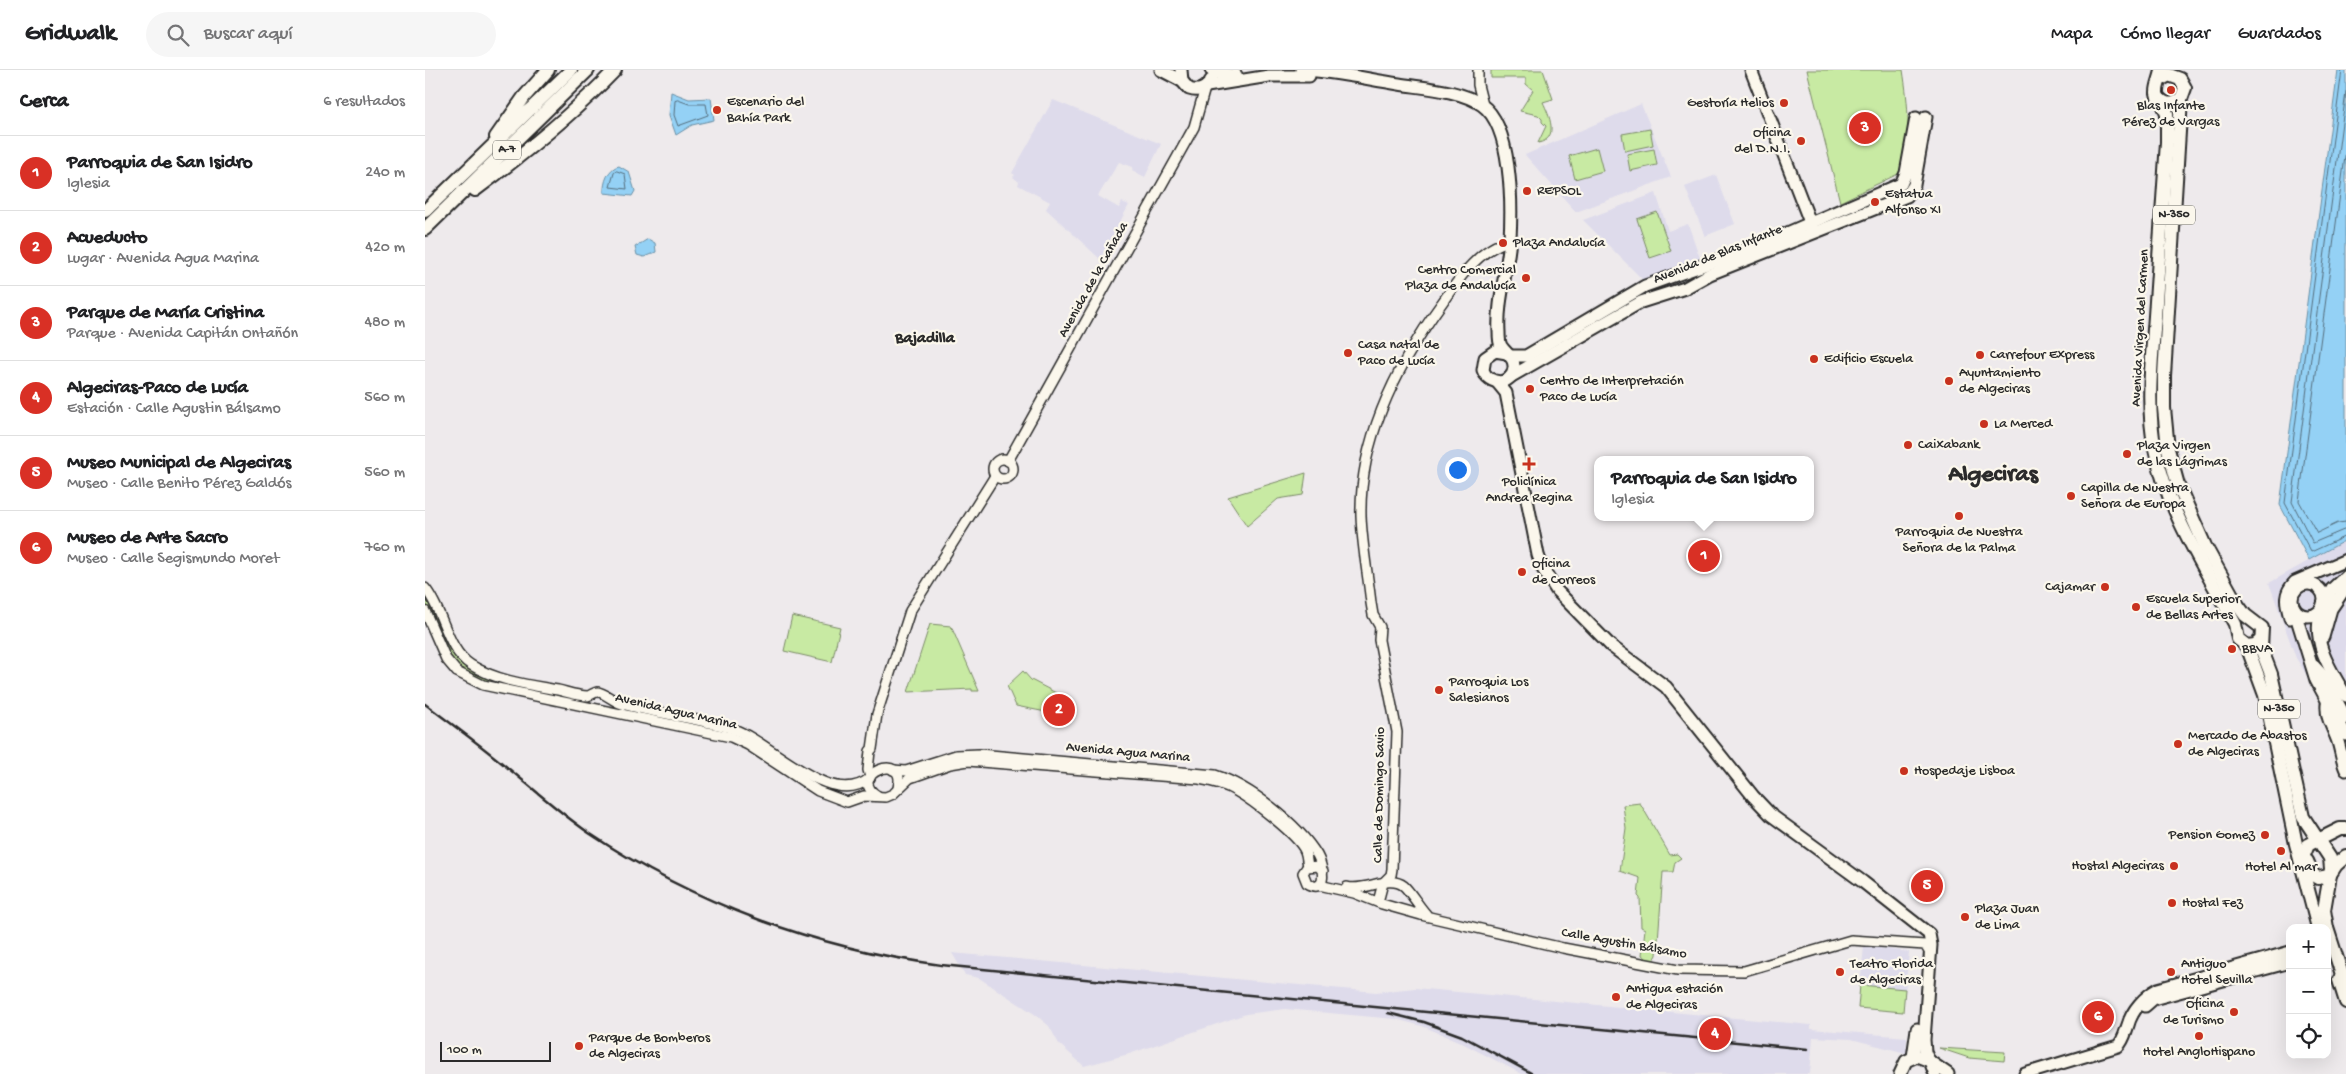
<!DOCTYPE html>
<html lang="es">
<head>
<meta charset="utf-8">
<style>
	:root { --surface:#fff; --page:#f6f6f6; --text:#202124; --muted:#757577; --line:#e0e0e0; --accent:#d93025 }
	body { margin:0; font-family:"Gochi Hand",sans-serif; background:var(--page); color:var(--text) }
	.controls { position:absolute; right:15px; bottom:15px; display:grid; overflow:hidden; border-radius:10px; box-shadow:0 5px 20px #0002 }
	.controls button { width:45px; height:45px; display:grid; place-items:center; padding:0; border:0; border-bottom:1px solid var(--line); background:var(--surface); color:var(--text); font:25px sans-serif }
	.scale { position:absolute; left:15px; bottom:12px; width:111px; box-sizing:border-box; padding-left:5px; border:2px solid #2b2b2b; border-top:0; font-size:14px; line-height:18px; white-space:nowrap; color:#2b2b2b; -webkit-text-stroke:4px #fbf7ec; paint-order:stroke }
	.you { position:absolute; left:1032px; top:399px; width:18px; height:18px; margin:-12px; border:4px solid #fff; border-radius:50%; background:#1a73e8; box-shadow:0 0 0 8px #1a73e833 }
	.badge { display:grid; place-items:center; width:32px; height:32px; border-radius:50%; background:var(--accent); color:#fff; font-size:16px; font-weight:700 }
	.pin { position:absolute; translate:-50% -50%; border:2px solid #fff; box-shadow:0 1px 5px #0006 }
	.popup { position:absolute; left:1169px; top:386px; width:220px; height:65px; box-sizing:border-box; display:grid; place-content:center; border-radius:10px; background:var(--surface); filter:drop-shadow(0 1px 4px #0005); font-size:16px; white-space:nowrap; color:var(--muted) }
	.popup b { font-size:19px; color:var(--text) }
	.popup::after { content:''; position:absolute; left:50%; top:100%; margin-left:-10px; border:10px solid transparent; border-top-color:var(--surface) }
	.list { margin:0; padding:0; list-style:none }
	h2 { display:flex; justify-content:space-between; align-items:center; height:65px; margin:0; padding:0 20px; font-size:21px }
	h2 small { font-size:16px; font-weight:400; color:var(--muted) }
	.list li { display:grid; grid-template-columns:32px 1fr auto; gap:15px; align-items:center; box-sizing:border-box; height:75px; padding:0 20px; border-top:1px solid var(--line) }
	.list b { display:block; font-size:19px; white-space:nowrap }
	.list p { margin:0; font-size:16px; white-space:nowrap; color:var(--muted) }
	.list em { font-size:16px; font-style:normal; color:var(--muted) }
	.icon { flex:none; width:28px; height:28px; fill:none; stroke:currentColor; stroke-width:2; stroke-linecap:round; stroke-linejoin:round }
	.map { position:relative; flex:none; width:1921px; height:1004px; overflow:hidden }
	header { display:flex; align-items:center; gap:30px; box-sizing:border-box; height:70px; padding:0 25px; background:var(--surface); border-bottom:1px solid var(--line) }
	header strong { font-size:24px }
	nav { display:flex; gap:28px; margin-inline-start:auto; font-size:18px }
	.search { width:350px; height:45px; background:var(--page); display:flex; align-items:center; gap:12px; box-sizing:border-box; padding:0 18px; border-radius:28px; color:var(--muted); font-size:19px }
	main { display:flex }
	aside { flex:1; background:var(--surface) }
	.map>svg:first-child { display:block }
</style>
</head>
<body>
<header>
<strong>Gridwalk</strong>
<div class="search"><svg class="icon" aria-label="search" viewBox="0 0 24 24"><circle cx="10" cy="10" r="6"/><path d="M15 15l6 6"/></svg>Buscar aquí</div>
<nav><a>Mapa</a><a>Cómo llegar</a><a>Guardados</a></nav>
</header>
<main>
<aside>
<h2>Cerca<small>6 resultados</small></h2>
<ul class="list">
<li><span class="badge">1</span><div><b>Parroquia de San Isidro</b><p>Iglesia</p></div><em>240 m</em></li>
<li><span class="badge">2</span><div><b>Acueducto</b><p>Lugar · Avenida Agua Marina</p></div><em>420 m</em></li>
<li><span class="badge">3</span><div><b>Parque de María Cristina</b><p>Parque · Avenida Capitán Ontañón</p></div><em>480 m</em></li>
<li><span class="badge">4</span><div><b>Algeciras-Paco de Lucía</b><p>Estación · Calle Agustin Bálsamo</p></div><em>560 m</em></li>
<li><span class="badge">5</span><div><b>Museo Municipal de Algeciras</b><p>Museo · Calle Benito Pérez Galdós</p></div><em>560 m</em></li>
<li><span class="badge">6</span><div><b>Museo de Arte Sacro</b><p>Museo · Calle Segismundo Moret</p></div><em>760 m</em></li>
</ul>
</aside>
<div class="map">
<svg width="1921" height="1004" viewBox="0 0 1921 1004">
	<rect width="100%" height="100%" fill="#eeeaec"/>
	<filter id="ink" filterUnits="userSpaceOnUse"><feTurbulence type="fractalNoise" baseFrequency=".02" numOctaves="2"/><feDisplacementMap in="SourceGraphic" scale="10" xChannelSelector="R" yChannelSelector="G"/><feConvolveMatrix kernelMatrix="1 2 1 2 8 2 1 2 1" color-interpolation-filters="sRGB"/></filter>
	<g filter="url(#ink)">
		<g fill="#dedbeb">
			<polygon points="628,30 736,74 720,107 707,100 708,97 694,92 673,126 694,138 697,132 704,135 675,189 621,139 625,132 593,115 594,112 588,107 590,105 587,103"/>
			<polygon points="1216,34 1246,107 1151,142 1100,85"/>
			<polygon points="1291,105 1310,154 1280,166 1260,117"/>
			<polygon points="1231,123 1243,161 1263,154 1275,188 1218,210 1158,150"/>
			<polygon points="1921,470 1921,677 1902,638 1871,588 1844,513"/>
			<polygon points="1439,876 1484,882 1478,942 1433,938"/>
			<polygon points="527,883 951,922 990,918 1386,955 1386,959 1482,967 1481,983 1426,969 1388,967 1385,1004 1097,1004 1033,971 997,956 970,949 860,939 821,944 704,984 659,996 634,974 624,956 611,945 554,908 540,905"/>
		</g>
		<g fill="#c8eaa3" stroke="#7a8a67">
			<path d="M 1066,0 L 1118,0 L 1128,29 L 1118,32 C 1124,45 1135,69 1113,73 L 1121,56 L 1117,52 L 1117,49 L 1113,45 L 1095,41 L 1108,20 L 1101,14 L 1101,8 L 1066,8 Z"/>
			<path d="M 1382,0 L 1478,0 C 1483,33 1488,73 1473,104 L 1415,132 Z"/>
			<polygon points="1225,59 1228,75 1200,81 1197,64"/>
			<polygon points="1172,78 1178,101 1150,109 1144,86"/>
			<polygon points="1229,79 1232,95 1205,101 1202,84"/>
			<polygon points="1232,142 1246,181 1225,188 1212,149"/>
			<polygon points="881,403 878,425 853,429 822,456 803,427"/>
			<path d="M 0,525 L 22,574 L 35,591 L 153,627 L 159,633 C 127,626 66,618 40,602 C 26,593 17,573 11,557 C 6,546 0,537 0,525 Z"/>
			<polygon points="367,546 415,557 407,592 359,581"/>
			<polygon points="505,554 526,556 554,621 547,621 547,619 483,622"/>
			<polygon points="598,601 606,610 631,623 629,631 634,632 631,644 591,636 582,616"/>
			<polygon points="1215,733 1245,785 1252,784 1256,788 1250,792 1248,802 1238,802 1232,885 1227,893 1217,885 1220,859 1216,857 1215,828 1213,826 1215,808 1195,801 1201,758 1198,735"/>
			<polygon points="1435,915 1480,919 1478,942 1433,938"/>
			<polygon points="1514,978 1580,982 1579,991 1544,988"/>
		</g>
		<g fill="#94d1f5" stroke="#6a8fa4">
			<polygon points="1913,0 1921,0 1921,470 1884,490 1855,435"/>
			<polygon points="246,22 264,29 286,28 289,50 267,55 251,65 244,45"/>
			<path d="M 194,96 L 204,102 L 210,121 L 207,126 L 179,123 C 178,113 183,98 194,96 Z"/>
			<polygon points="223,169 230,173 231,182 219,187 212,185 210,177"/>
		</g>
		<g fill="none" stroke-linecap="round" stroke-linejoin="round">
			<g stroke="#556d7c" stroke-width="1">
				<polyline points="1917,0 1860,433 1886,482 1921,466"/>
				<polyline points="1921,22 1867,432 1888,473 1921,459"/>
				<polygon points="253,30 264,34 281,34 283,45 253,56 249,45 250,31"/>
				<polyline points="1921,79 1874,431 1892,463 1913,453 1921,452"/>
				<polygon points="192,101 200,104 202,119 185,117 189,103"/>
			</g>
			<defs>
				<g id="minor">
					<polyline points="1053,0 1053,15 1058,35"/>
					<circle cx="578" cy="399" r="10"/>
					<polyline points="583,391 769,57 780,18"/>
					<path d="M 0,518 C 19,541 21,579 46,595 C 72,611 104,615 133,620 C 142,622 153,626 163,626 C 167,625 169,622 173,622 C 178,622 190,632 197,634 C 233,644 272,648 308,659 C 347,672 406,741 445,708"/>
					<path d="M 0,541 L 21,589 L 32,602 L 58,615 L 306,667 L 323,675 L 393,721 L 422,732 L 439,726 L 461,727 L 468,724 L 485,708 L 525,694 L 543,691 L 774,709 C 787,711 799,714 811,721 C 827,730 873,765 880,781 C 882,786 882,792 883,796"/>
					<path d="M 468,700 L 481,701 L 531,685 L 554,684 L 790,705 C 825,716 873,754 892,785 C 898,795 904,826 882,813 L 878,803 L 882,797 L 893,796 L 898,801"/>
					<polyline points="445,707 443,700 445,681 447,679 452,644 485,541 570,406"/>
					<path d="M 453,726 C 419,706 483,679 473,718"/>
					<polyline points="894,815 929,823 957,834 996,845 1138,878 1253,900 1319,901 1426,870 1500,875 1505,883"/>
					<path d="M 922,817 C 940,822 964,804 979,816 C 984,820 995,838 1001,844"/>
					<path d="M 953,832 L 958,813 L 966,805 L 967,799 L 972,662 L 954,570 L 955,557 L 948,545 L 946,533 C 943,505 937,475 936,446 C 934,367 974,292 1019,230 C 1035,207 1056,177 1085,171"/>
				</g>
				<g id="major">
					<polyline points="736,0 757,11"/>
					<path d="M 756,0 L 757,11 L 764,19 C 773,22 781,20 786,10"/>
					<polyline points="786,0 794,4 811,5"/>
					<path d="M 876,0 C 909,1 941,9 974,14 C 999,18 1036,20 1057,35 C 1087,56 1087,135 1085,168 C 1083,200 1072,230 1074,262 C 1074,267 1074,272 1076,276 C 1081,284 1090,287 1089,298 C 1087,317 1063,315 1058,300 L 1060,288 L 1070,281 L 1082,283"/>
					<polyline points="1326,0 1388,160"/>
					<polyline points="782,16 844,6 884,6"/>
					<polyline points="1085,286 1101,286 1220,216 1332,176 1476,114 1481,103 1491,48"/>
					<polyline points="1085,307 1216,232 1260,218 1285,204 1482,126 1489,115 1501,47"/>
					<polyline points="1072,312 1081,323 1113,485 1118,499 1132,521 1186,576 1241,617 1328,726 1346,745 1438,812 1504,864 1506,875 1499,970 1500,982 1503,989"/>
					<circle cx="1883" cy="530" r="16"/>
					<polyline points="1898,534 1907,519 1921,506"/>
					<polyline points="1868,536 1891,610 1921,665"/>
					<path d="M 1896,539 C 1886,572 1905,599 1921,626"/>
					<path d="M 1865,548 C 1861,533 1858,524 1870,512 L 1921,490"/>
					<polyline points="1898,567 1906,539 1921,517"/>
					<polyline points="1889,596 1899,607 1921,648"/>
					<path d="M 1902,634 C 1901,648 1907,656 1912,669 C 1916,679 1916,689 1921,700"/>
					<polyline points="1720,936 1728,929 1865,892"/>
					<polyline points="1488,987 1492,959"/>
					<polyline points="1507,993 1523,1004"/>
					<polyline points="1475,1004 1481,991 1492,986 1505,991 1510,1004"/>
					<path d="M 1600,1004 L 1693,976 C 1699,970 1700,963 1703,955 C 1707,940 1720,926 1733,919 L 1865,882"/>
				</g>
				<g id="highway">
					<path d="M 1735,10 L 1744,5 L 1755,9 L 1760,18 L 1756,29 C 1752,32 1747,35 1741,33 C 1724,27 1736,11 1737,0"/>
					<polyline points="1756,29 1739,306 1739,338 1743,379 1753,415 1780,476 1812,534 1820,545 1837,558 1836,578 1846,604 1878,747 1905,788 1906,799 1899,840 1902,858"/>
					<path d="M 1736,30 L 1742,43 L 1742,72 C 1738,130 1734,188 1730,246 C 1727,289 1721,336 1730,379 C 1743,442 1780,498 1810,554 L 1813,569 L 1822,576 L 1830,575 L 1836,570"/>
					<polyline points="71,67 99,27 123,0"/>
					<path d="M 50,120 C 100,83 147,45 190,0"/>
					<polyline points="0,141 146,0"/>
					<polyline points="0,159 163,0"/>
					<polyline points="1822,576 1840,625 1871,774 1893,858"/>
					<polyline points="1882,791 1888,805 1893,808 1904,806 1911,795 1921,786"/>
					<polyline points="1876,792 1883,775 1915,759 1921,759"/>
					<polyline points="1902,858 1921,917"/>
					<polyline points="1914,910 1921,932"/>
				</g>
			</defs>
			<use href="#minor" stroke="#2b2b2b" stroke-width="12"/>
			<use href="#major" stroke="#2b2b2b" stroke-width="15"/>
			<use href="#highway" stroke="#2b2b2b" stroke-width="16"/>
			<use href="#minor" stroke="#fbf7ec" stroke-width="9"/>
			<use href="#major" stroke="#fbf7ec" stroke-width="11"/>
			<use href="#highway" stroke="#fbf7ec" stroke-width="12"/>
			<g stroke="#2b2b2b" stroke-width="2.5">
				<path d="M 0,634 C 24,652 49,670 72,689 C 103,714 132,741 164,763 C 270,834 391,878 516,895 L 1383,979"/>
				<polyline points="963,943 999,952 1037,966 1108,1004"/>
			</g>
		</g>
	</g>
	<g fill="#c8321e" stroke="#fbf7ec" stroke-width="2">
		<circle cx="1746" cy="20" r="5"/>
		<circle cx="1359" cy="33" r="5"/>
		<circle cx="292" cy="40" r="5"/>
		<circle cx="1376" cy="71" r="5"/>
		<circle cx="1102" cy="121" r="5"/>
		<circle cx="1450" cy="132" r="5"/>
		<circle cx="1078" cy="173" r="5"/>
		<circle cx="1101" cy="208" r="5"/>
		<circle cx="923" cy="283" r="5"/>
		<circle cx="1555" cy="285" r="5"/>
		<circle cx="1389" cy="289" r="5"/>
		<circle cx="1524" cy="311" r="5"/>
		<circle cx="1105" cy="319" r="5"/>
		<circle cx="1559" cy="354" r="5"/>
		<circle cx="1483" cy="375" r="5"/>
		<circle cx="1702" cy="384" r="5"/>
		<path d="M1101.5 386.5h5v5h5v5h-5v5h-5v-5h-5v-5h5z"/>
		<circle cx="1646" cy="426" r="5"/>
		<circle cx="1534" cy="446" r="5"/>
		<circle cx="1097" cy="502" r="5"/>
		<circle cx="1680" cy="517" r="5"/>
		<circle cx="1711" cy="537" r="5"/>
		<circle cx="1807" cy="579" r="5"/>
		<circle cx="1014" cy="620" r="5"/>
		<circle cx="1753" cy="674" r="5"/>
		<circle cx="1479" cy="701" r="5"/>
		<circle cx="1840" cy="765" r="5"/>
		<circle cx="1856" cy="781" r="5"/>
		<circle cx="1749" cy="796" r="5"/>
		<circle cx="1747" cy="833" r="5"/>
		<circle cx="1540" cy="847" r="5"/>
		<circle cx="1415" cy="902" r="5"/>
		<circle cx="1746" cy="902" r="5"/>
		<circle cx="1191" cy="927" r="5"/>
		<circle cx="1809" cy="942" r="5"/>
		<circle cx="1774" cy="966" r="5"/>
		<circle cx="154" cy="976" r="5"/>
	</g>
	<g text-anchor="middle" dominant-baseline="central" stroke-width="4.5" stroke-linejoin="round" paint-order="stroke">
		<g fill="#fbf7ec" stroke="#696865" stroke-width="1">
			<rect x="68" y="70.5" width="28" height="19" rx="4"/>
			<rect x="1728" y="135.5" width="42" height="19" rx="4"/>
			<rect x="1833" y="629.5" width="42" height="19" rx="4"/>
		</g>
		<g font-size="12" font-weight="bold" fill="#2b2b2b">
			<text x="82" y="80">A-7</text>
			<text x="1749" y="145">N-350</text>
			<text x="1854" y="639">N-350</text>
		</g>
		<g font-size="14" fill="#2b2b2b" stroke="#fbf7ec" text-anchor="start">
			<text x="302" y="32">Escenario del<tspan x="302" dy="16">Bahía Park</tspan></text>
			<text x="1349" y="33" text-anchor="end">Gestoría Helios</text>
			<text x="1746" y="36" text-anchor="middle">Blas Infante<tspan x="1746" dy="16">Pérez de Vargas</tspan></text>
			<text x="1366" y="63" text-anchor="end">Oficina<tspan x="1366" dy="16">del D.N.I.</tspan></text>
			<text x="1112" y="121">REPSOL</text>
			<text x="1460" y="124">Estatua<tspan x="1460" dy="16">Alfonso XI</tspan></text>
			<text x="1088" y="173">Plaza Andalucía</text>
			<text x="1091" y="200" text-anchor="end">Centro Comercial<tspan x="1091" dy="16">Plaza de Andalucía</tspan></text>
			<text x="933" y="275">Casa natal de<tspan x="933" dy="16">Paco de Lucía</tspan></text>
			<text x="1565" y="285">Carrefour Express</text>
			<text x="1399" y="289">Edificio Escuela</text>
			<text x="1534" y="303">Ayuntamiento<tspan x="1534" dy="16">de Algeciras</tspan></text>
			<text x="1115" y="311">Centro de Interpretación<tspan x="1115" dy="16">Paco de Lucía</tspan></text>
			<text x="1569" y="354">La Merced</text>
			<text x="1493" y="375">Caixabank</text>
			<text x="1712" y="376">Plaza Virgen<tspan x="1712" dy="16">de las Lágrimas</tspan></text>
			<text x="1104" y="412" text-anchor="middle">Policlínica<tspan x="1104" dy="16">Andrea Regina</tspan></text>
			<text x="1656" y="418">Capilla de Nuestra<tspan x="1656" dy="16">Señora de Europa</tspan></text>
			<text x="1534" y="462" text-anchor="middle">Parroquia de Nuestra<tspan x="1534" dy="16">Señora de la Palma</tspan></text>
			<text x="1107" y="494">Oficina<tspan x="1107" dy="16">de Correos</tspan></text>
			<text x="1670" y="517" text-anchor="end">Cajamar</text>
			<text x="1721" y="529">Escuela Superior<tspan x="1721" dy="16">de Bellas Artes</tspan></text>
			<text x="1817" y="579">BBVA</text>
			<text x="1024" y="612">Parroquia Los<tspan x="1024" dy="16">Salesianos</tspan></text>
			<text x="1763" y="666">Mercado de Abastos<tspan x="1763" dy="16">de Algeciras</tspan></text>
			<text x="1489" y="701">Hospedaje Lisboa</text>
			<text x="1830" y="765" text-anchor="end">Pension Gomez</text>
			<text x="1739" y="796" text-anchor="end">Hostal Algeciras</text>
			<text x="1856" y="797" text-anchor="middle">Hotel Al mar</text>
			<text x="1757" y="833">Hostal Fez</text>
			<text x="1550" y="839">Plaza Juan<tspan x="1550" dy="16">de Lima</tspan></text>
			<text x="1425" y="894">Teatro Florida<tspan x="1425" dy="16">de Algeciras</tspan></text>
			<text x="1756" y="894">Antiguo<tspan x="1756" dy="16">Hotel Sevilla</tspan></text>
			<text x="1201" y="919">Antigua estación<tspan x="1201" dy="16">de Algeciras</tspan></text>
			<text x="1799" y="934" text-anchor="end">Oficina<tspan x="1799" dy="16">de Turismo</tspan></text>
			<text x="164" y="968">Parque de Bomberos<tspan x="164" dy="16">de Algeciras</tspan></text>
			<text x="1774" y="982" text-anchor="middle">Hotel AngloHispano</text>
		</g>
		<g font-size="14" fill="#2b2b2b" stroke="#fbf7ec">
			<text transform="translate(1293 185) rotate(-22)">Avenida de Blas Infante</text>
			<text transform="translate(669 210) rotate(-61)">Avenida de la Cañada</text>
			<text transform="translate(1716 258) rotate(-87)">Avenida Virgen del Carmen</text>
			<text transform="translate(251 642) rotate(13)">Avenida Agua Marina</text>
			<text transform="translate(703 683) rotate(5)">Avenida Agua Marina</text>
			<text transform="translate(955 725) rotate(-89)">Calle de Domingo Savio</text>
			<text transform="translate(1199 874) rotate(10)">Calle Agustin Bálsamo</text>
		</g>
		<g font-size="16" font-weight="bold" fill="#2b2b2b" stroke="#fbf7ec">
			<text x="500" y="269">Bajadilla</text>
		</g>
		<g font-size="24" font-weight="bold" fill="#2b2b2b" stroke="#fbf7ec">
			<text x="1568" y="405">Algeciras</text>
		</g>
	</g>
</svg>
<div class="controls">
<button>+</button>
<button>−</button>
<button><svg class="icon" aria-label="locate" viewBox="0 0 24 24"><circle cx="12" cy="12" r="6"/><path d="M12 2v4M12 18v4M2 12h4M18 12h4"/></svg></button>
</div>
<div class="scale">100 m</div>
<div class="you"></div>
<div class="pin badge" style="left:1279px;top:486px">1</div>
<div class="popup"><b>Parroquia de San Isidro</b>Iglesia</div>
<div class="pin badge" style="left:634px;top:640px">2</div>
<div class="pin badge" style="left:1440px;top:58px">3</div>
<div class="pin badge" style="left:1290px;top:964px">4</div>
<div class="pin badge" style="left:1502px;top:816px">5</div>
<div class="pin badge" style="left:1673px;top:947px">6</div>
</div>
</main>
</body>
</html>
